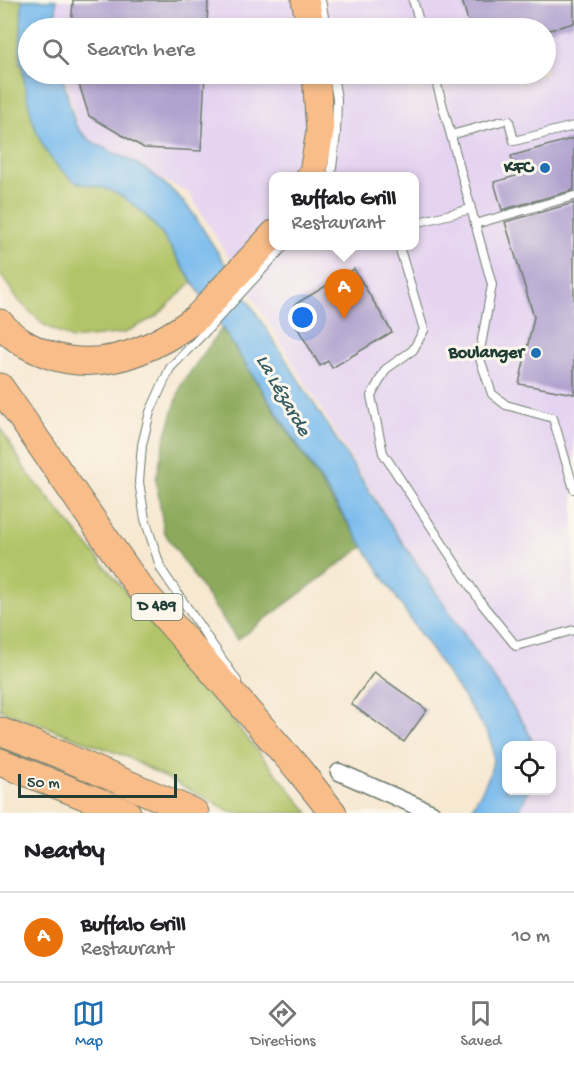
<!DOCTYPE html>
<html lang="en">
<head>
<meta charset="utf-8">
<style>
	:root { --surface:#fff; --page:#f2f2f2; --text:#202124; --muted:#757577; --line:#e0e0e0; --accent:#1f6fb2 }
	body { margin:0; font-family:"Gochi Hand",sans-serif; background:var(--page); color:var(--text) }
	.controls { position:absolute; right:18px; bottom:18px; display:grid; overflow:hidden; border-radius:12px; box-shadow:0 3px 9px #0003 }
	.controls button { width:54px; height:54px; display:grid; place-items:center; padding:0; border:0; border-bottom:2px solid var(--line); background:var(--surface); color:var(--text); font:30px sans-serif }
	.scale { position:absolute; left:18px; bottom:15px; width:159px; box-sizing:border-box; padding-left:6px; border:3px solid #1f3d34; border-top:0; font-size:16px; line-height:21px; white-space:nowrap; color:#1f3d34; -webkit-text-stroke:4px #fbf7ec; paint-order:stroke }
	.you { position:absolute; left:303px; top:318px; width:21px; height:21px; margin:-15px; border:4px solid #fff; border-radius:50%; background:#1a73e8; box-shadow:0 0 0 9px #1a73e833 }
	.badge { display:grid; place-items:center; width:39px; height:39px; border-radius:50%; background:var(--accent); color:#fff; font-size:20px; font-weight:700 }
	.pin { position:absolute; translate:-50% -50px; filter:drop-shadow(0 2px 3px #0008) }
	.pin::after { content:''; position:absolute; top:32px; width:21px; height:18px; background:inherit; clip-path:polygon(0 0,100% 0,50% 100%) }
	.popup { position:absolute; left:269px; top:172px; width:150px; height:78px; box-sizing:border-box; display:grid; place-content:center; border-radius:12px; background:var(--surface); filter:drop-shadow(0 2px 4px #0005); font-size:20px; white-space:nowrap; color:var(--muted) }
	.popup b { font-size:22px; color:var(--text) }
	.popup::after { content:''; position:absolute; left:50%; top:100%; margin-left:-12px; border:12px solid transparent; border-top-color:var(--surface) }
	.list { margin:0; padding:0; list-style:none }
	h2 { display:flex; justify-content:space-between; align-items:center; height:78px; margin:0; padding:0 24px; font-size:26px }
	h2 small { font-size:20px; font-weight:400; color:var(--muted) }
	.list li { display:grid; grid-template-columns:39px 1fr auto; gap:18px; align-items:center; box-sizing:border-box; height:90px; padding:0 24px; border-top:2px solid var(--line) }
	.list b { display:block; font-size:22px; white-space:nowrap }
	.list p { margin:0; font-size:20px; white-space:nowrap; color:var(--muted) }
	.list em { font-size:20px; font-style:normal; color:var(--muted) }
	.icon { flex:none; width:33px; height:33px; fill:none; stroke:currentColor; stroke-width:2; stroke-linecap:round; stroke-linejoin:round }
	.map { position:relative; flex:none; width:574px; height:813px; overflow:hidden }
	.search { position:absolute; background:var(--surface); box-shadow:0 3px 9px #0003; left:18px; right:18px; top:18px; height:66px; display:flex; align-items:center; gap:15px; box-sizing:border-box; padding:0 21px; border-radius:33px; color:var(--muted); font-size:22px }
	.sheet { height:168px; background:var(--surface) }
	nav { display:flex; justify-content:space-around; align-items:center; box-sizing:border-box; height:84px; border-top:2px solid var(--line); background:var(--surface); font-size:16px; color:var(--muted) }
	nav a { display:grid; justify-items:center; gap:3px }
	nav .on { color:var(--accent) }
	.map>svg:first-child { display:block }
</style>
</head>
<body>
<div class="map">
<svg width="574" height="813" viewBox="0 0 574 813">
	<rect width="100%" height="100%" fill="#fbf7ec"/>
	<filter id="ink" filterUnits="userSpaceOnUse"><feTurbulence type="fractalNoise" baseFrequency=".0167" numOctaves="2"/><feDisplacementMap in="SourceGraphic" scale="12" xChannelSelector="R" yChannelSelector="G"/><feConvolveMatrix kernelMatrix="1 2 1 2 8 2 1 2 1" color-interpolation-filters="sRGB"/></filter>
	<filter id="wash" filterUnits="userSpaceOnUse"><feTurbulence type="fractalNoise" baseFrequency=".008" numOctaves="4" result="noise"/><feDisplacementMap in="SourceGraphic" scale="24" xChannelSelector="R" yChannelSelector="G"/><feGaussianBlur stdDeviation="1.35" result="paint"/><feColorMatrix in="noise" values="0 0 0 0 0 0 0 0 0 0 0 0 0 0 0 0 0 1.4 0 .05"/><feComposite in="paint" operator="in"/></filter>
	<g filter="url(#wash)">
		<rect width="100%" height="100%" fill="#f7e8d1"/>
		<path fill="#e4d3f1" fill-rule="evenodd" d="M 56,0 L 574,0 L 574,813 L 512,813 L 518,791 L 552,790 L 552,746 L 527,745 L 189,193 L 81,138 L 64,74 L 546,74 L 546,28 L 54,28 ZM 274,176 L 415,176 L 415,246 L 274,246 Z"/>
		<g fill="#b2c467" stroke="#68804e" stroke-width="1.5">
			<polygon points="0,0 37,0 28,28 28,74 65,135 149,219 161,233 192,282 157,316 124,333 72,339 44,325 20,302 0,274"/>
			<polygon points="0,427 26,471 309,813 233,813 125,756 0,710"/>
		</g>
		<polygon fill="#8daa5c" stroke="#567448" stroke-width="1.5" points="222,328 332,501 364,546 237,640 164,532 156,479 165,438 181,385"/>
		<path fill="#77baed" stroke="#4b7c90" stroke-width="1.5" d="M 22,0 L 56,0 L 56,28 L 28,28 L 28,74 L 62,74 C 65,85 72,118 77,127 C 90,146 113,151 132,161 C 155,174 176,192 192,212 L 394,530 L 524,724 L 531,738 L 532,745 L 506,746 L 506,790 L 528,791 L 518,813 L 469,813 C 480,793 495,774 493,750 C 492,744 489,738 487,732 L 411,620 L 161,233 C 146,214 127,195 103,188 C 94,185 84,185 76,182 C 72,180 68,176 65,173 C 34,148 27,101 22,64 L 20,64 Z"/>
		<g id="blocks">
			<g fill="#b0a1cf">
				<polygon points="73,0 208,0 207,28 71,28"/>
				<polygon points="462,0 574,0 574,23 546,31 546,28 470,28"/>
				<polygon points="76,74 205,74 201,151 144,148 89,116"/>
				<polygon points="574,138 574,190 502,210 494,182 516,176 511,156"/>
				<polygon points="574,203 574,394 519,384 534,317 505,222"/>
				<polygon points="354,269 392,332 332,368 328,361 320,366 291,317 299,312 294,305"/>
				<polygon points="374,672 427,710 404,742 351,704"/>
			</g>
		</g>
	</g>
	<g filter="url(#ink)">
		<use href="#blocks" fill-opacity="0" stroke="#6b796b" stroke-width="1.5"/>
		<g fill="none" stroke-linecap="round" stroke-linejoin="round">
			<defs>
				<g id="service">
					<polyline points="321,0 326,28"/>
					<polyline points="413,0 421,28"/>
					<polyline points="434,74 492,285 479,356 492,394 506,405 553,418 574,489"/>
					<polyline points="509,121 514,141 574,126"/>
					<polyline points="451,135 502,121"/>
					<polyline points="331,176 336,134 337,99 333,74"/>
					<polyline points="415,223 471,209"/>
					<polyline points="475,224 574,196"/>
					<polyline points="399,246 424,330 413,350 386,369 371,396 383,453 482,604 516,646 574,630"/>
					<polyline points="237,681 161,569 145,519 139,482 142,445 150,412 170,368 207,330 284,246"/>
				</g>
				<polyline id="minor" points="339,772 432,813"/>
				<g id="trunk">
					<polyline points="305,0 311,28"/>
					<polyline points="310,176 313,172 320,132 316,74"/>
					<path d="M 0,323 C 15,340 28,347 49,355 C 101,373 153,350 195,319 C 204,311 212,301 220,292 C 238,273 256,254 274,234"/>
					<polyline points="0,387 139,587 299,770 333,813"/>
					<polyline points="0,731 61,755 195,813"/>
					<polyline points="0,762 127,813"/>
				</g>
			</defs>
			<use href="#service" stroke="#6b796b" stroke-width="10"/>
			<use href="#minor" stroke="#6b796b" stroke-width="19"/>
			<use href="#trunk" stroke="#6b796b" stroke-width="29"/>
			<use href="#service" stroke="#fff" stroke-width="8"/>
			<use href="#minor" stroke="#fff" stroke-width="16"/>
			<use href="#trunk" stroke="#f8bd89" stroke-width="27"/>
		</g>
	</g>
	<g fill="#1f6fb2" stroke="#fbf7ec" stroke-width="2">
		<circle cx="545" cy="168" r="6"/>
		<circle cx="536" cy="353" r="6"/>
	</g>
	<g text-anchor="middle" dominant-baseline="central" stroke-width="6" stroke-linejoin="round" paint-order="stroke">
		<rect fill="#fbf7ec" stroke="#61756b" stroke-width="1.5" x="131.5" y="594" width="51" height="26" rx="4.5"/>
		<g font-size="16" font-weight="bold" fill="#1f3d34">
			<text x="157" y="607">D 489</text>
		</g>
		<g font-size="18" font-weight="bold" fill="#1f3d34" stroke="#fbf7ec" text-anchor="end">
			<text x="533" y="168">KFC</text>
			<text x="524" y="353">Boulanger</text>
		</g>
		<g font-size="20" font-style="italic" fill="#355c62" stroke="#fbf7ec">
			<text transform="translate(282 396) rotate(60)">La Lézarde</text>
		</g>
	</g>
</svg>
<div class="controls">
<button><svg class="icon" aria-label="locate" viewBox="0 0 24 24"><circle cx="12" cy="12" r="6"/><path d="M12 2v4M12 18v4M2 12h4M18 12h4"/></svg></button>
</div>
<div class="scale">50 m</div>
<div class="you"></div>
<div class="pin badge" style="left:344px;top:319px;background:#e8710a">A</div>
<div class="popup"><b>Buffalo Grill</b>Restaurant</div>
<div class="search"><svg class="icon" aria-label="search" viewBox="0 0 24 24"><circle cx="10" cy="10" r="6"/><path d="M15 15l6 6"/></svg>Search here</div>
</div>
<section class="sheet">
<h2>Nearby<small></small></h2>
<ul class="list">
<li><span class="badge" style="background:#e8710a">A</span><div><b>Buffalo Grill</b><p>Restaurant</p></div><em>10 m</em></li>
</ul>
</section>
<nav>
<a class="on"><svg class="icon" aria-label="map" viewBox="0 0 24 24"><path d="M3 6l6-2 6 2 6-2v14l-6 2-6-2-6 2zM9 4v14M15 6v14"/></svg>Map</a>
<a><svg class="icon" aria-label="directions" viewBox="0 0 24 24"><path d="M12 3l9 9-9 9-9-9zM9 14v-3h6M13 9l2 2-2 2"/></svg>Directions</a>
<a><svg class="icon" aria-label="saved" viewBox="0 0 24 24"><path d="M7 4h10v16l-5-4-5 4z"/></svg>Saved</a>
</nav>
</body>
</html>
